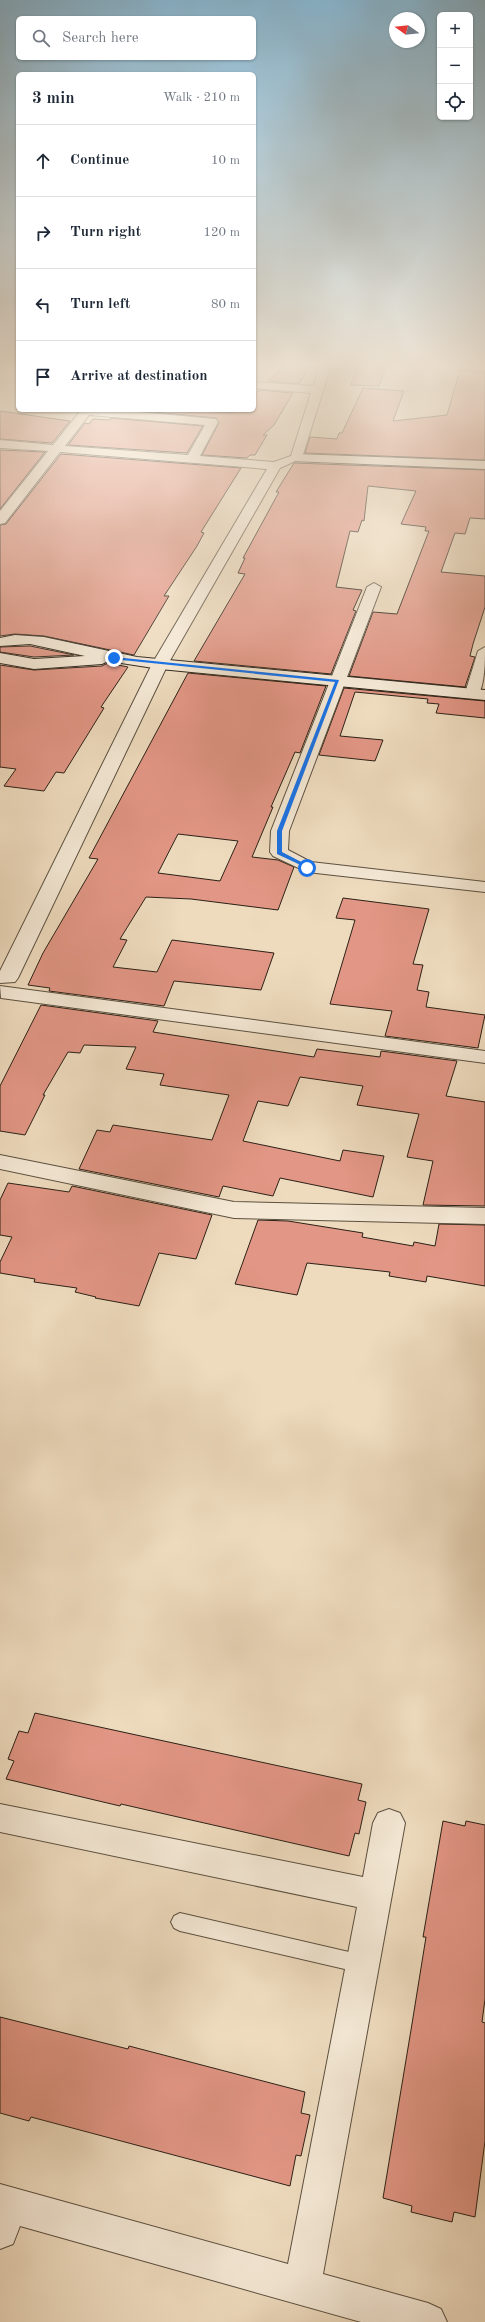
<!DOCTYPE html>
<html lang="en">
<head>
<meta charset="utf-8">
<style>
	:root { --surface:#fff; --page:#f2f2f3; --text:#1f2937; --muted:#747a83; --line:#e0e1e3 }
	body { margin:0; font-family:"Old Standard TT",serif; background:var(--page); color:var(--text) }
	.controls { position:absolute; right:12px; top:12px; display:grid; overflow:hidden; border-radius:6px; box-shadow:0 1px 3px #0004 }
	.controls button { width:36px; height:36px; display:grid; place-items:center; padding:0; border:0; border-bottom:1px solid var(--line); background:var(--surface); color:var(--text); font:20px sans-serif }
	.compass { position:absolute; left:389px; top:12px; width:36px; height:36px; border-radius:50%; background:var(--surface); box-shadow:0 1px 3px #0004; rotate:285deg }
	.stop { position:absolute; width:12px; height:12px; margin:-9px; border:3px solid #1a73e8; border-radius:50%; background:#fff }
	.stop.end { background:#1a73e8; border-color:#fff; box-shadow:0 1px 4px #0008 }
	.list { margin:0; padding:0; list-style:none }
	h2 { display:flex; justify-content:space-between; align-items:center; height:52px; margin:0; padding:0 16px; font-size:17px }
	h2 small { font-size:13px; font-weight:400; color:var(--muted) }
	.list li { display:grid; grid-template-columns:26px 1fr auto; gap:12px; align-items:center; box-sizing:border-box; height:72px; padding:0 16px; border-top:1px solid var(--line) }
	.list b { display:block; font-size:15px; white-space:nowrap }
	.list em { font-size:13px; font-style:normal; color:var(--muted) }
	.icon { flex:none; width:22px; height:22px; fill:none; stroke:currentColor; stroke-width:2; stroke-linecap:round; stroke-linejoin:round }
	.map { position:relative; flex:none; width:485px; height:2322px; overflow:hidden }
	.search { position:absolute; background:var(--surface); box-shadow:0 1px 3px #0004; left:16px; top:16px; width:240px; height:44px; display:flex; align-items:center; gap:10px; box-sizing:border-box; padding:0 14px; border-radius:6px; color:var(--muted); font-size:15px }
	.panel { position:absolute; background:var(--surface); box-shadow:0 1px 3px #0004; left:16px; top:72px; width:240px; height:340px; border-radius:6px }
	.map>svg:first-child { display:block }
</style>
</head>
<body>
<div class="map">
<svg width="485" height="2322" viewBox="0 0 485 2322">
	<rect width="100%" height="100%" fill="#eedbbe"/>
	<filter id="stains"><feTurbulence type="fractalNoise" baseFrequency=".005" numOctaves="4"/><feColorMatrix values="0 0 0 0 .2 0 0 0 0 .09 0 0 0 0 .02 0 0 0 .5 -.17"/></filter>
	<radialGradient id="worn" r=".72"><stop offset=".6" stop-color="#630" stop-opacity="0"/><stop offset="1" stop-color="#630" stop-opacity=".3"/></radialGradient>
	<g fill="#e29685" stroke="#2b2116" fill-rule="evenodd">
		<polygon points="290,362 312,362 299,384 268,381"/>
		<polygon points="359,363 387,364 379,386 351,385"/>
		<polygon points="460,370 485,372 485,460 305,453 310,437 337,439 339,433 342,433 363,388 404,391 393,421 447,415"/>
		<polygon points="259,390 293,393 274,425 263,435 267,435 255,455 250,455 247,458 202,455 219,423 216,418 132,410 234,412 237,410 254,410 254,395"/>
		<polygon points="0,411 70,421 52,443 0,439"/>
		<polygon points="111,418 203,426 187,453 68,445 85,423 89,424 93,419 110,420"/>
		<polygon points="0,450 45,452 0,509"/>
		<polygon points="61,454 241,468 201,532 204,533 197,546 164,596 169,596 134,655 44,636 15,634 0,636 0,525 6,524"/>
		<polygon points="294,463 485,470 485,519 470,518 465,534 455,533 441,572 485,576 485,607 473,644 470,656 475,657 465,687 349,676 373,612 397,614 429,531 425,531 426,527 401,524 416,491 368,486 364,521 362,520 358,532 350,531 336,587 362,590 353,610 356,611 331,674 194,661 245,574 238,573 245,558 243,558 279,492 276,492"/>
		<polygon points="30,646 74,655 34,657 0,652 0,647"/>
		<polygon points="108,663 128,667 101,707 104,708 64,773 56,772 44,791 4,786 16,769 0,767 0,665 34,670 102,666"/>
		<path d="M 188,673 L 326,686 L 300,753 L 295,752 L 271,807 L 273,807 L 252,857 L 278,860 L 294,867 L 278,910 L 191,899 L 146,897 L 120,939 L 127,940 L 113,967 L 157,972 L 172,940 L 274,953 L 261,990 L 174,981 L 164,1006 L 49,991 L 50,988 L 28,985 L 43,953 L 98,859 L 89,858 ZM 178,834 L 238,841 L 220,881 L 158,873 Z"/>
		<polygon points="344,688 485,701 485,718 436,713 439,704 427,703 428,699 355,692 340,736 383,740 375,761 319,755"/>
		<polygon points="343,898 429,909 413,964 423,965 417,990 429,992 426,1007 485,1015 478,1048 385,1036 392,1011 330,1004 355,920 336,918"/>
		<polygon points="41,1005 158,1021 153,1032 314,1057 317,1049 380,1057 381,1051 457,1061 446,1096 485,1102 485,1206 423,1205 433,1161 407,1157 419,1114 357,1105 363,1086 300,1077 288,1106 258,1101 243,1141 340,1161 343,1150 384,1156 373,1197 280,1178 273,1196 223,1186 219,1197 79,1169 97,1130 110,1132 113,1125 212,1140 229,1095 160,1085 164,1074 126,1069 136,1047 84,1045 80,1053 68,1052 43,1095 45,1095 25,1135 0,1131 0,1086"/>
		<polygon points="8,1183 69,1192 72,1186 212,1215 196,1259 159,1253 139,1306 95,1298 96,1297 75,1292 77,1288 34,1282 35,1279 0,1273 0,1262 12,1237 0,1235 0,1200"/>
		<polygon points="258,1220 288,1221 363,1233 362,1237 413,1246 414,1242 435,1246 439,1224 485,1225 485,1286 427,1276 426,1282 389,1276 390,1272 307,1263 297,1295 235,1284"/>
		<polygon points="35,1713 362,1784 358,1800 366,1802 359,1834 355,1833 349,1856 121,1804 120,1806 6,1779 14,1761 8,1759 19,1731 28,1733"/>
		<polygon points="443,1821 465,1826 466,1821 485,1825 485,1999 482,2022 485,2023 485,2141 475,2217 454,2212 452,2222 411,2212 412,2206 383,2198 411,2030 426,1937 423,1937"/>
		<polygon points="0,2017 128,2049 129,2046 305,2092 301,2113 310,2115 301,2156 296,2155 290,2186 31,2117 29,2121 0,2113"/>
	</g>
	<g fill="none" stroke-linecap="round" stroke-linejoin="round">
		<defs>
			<polygon id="lane" points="180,1913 362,1955 368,1958 371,1964 368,1970 362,1973 180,1931 174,1928 171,1922 174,1916"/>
			<g id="street">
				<path d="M 321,362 L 332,362 L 302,458 L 280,468 L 168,664 L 18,978 L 15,982 L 0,983 L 0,971 L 152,664 L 267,469 L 60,452 L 5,523 L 0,524 L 0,511 L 48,451 L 0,448 L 0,440 L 53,445 L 81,410 L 115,410 L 216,419 L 218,422 L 200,456 L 274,462 L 291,456 L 311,393 L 254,388 L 254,382 L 314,386 ZM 89,415 L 205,425 L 188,455 L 65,446 Z"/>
				<polygon points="374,583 381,587 289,831 288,850 311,862 485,882 485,892 307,872 273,856 270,852 271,831 367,587"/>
				<path d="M 485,647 C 485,662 485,683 478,696 L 468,696 L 465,693 L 478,651 Z"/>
				<polygon points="0,986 485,1051 485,1063 1,998"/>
				<polygon points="0,1155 234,1202 485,1208 485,1224 234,1218 0,1169"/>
				<polygon points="0,1804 363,1877 373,1823 378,1813 389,1809 400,1813 405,1823 323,2274 428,2303 441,2309 447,2322 361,2322 20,2226 13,2244 0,2249 0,2184 288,2264 357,1907 0,1832"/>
			</g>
			<g id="secondary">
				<polygon points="296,454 485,461 485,469 292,461 290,458 292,455"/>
				<polygon points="15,635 44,637 137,657 485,690 485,700 160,669 108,661 102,664 34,669 0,663 0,653 34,659 85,656 30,644 0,646 0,638"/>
			</g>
		</defs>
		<use href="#lane" stroke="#5c5040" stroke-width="2"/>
		<use href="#street" stroke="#5c5040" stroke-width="2"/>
		<use href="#secondary" stroke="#2b2116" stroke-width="2"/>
		<use href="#lane" fill="#f4e8d5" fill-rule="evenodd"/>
		<use href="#street" fill="#f4e8d5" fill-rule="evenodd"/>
		<use href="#secondary" fill="#f4e8d5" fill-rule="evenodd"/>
	</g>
	<linearGradient id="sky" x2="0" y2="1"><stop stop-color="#88b7d2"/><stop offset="0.53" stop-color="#f7efe2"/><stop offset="1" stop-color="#f7efe2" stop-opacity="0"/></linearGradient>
	<rect width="485" height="687" fill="url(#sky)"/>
	<polygon fill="#1a73e8" points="114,657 339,680 282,831 282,852 309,866 309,869 277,854 277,831 335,682 112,659"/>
	<rect width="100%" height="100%" filter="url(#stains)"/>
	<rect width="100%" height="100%" fill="url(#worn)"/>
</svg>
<div class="controls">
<button>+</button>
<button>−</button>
<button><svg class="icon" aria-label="locate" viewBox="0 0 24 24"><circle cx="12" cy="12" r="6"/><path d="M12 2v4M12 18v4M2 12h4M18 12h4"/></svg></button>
</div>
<svg class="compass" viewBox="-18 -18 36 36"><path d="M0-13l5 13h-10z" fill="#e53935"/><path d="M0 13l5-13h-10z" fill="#747a83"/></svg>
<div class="stop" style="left:307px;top:868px"></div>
<div class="stop end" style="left:114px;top:658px"></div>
<div class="search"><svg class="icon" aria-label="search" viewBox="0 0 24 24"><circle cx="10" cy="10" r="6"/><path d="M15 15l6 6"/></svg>Search here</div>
<section class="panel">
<h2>3 min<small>Walk · 210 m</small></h2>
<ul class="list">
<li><svg class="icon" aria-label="ahead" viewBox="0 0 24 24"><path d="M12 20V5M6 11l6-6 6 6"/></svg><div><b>Continue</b></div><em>10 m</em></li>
<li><svg class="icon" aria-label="right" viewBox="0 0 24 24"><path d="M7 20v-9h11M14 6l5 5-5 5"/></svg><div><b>Turn right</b></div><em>120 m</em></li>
<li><svg class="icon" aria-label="left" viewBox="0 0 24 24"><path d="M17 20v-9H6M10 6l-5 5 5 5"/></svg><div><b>Turn left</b></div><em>80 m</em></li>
<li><svg class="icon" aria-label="arrive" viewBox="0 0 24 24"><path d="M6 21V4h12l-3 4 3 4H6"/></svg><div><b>Arrive at destination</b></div></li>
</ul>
</section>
</div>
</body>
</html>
